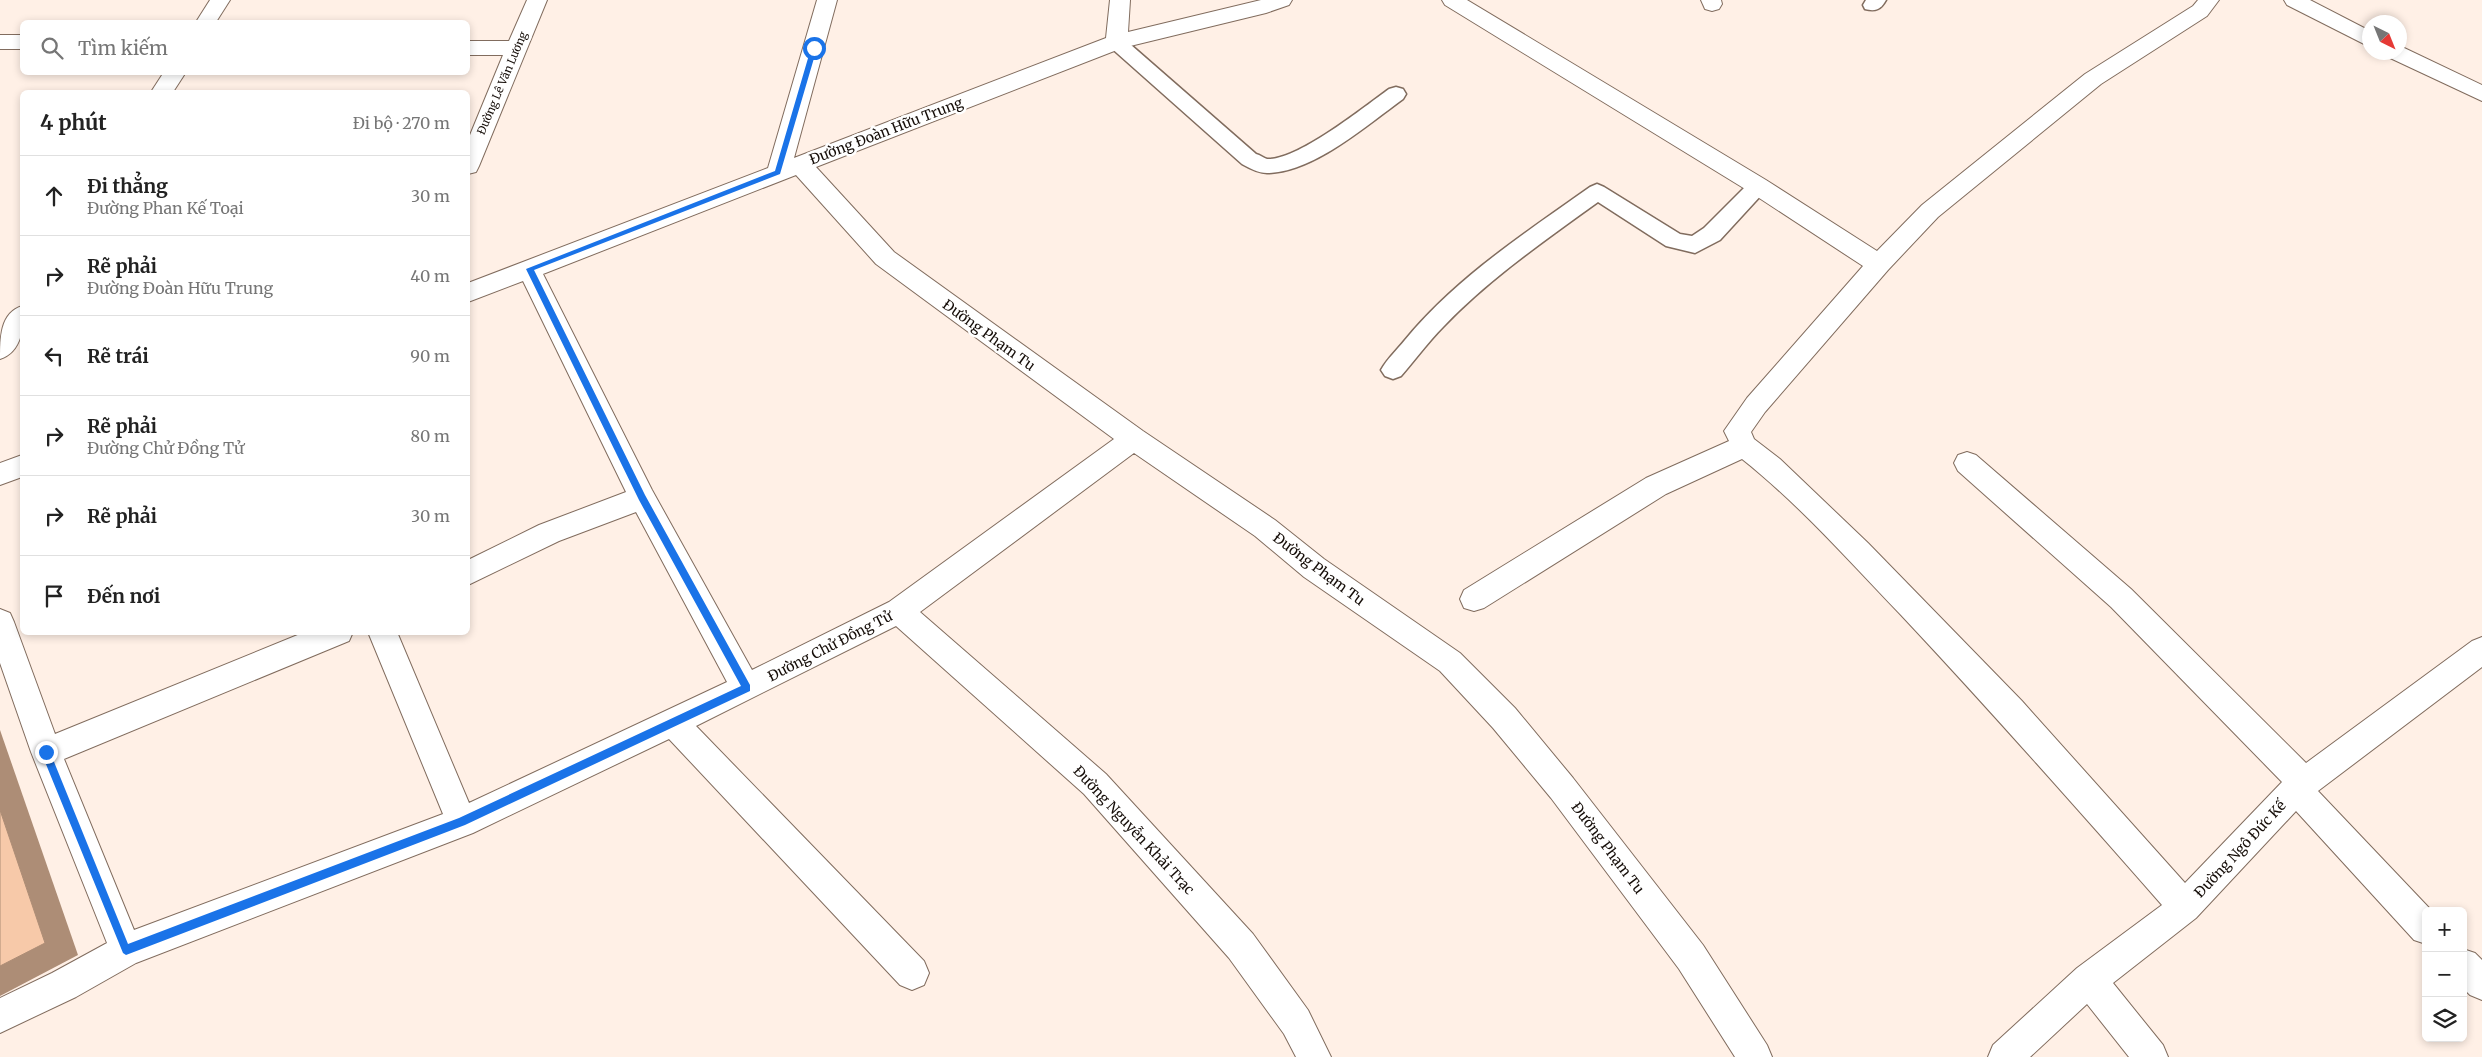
<!DOCTYPE html>
<html lang="vi">
<head>
<meta charset="utf-8">
<style>
	:root { --surface:#fff; --page:#f2f2f2; --text:#222; --muted:#767676; --line:#e0e0e0 }
	body { margin:0; font-family:Merriweather,serif; background:var(--page); color:var(--text) }
	.controls { position:absolute; right:15px; bottom:15px; display:grid; overflow:hidden; border-radius:8px; box-shadow:0 2px 8px #0003 }
	.controls button { width:45px; height:45px; display:grid; place-items:center; padding:0; border:0; border-bottom:1px solid var(--line); background:var(--surface); color:var(--text); font:25px sans-serif }
	.compass { position:absolute; left:2362px; top:15px; width:45px; height:45px; border-radius:50%; background:var(--surface); box-shadow:0 2px 8px #0003; rotate:137deg }
	.stop { position:absolute; width:15px; height:15px; margin:-11px; border:4px solid #1a73e8; border-radius:50%; background:#fff }
	.stop.end { background:#1a73e8; border-color:#fff; box-shadow:0 1px 5px #0008 }
	.list { margin:0; padding:0; list-style:none }
	h2 { display:flex; justify-content:space-between; align-items:center; height:65px; margin:0; padding:0 20px; font-size:21px }
	h2 small { font-size:16px; font-weight:400; color:var(--muted) }
	.list li { display:grid; grid-template-columns:32px 1fr auto; gap:15px; align-items:center; box-sizing:border-box; height:80px; padding:0 20px; border-top:1px solid var(--line) }
	.list b { display:block; font-size:19px; white-space:nowrap }
	.list p { margin:0; font-size:16px; white-space:nowrap; color:var(--muted) }
	.list em { font-size:16px; font-style:normal; color:var(--muted) }
	.icon { flex:none; width:28px; height:28px; fill:none; stroke:currentColor; stroke-width:2; stroke-linecap:round; stroke-linejoin:round }
	.map { position:relative; flex:none; width:2482px; height:1057px; overflow:hidden }
	.search { position:absolute; background:var(--surface); box-shadow:0 2px 8px #0003; left:20px; top:20px; width:450px; height:55px; display:flex; align-items:center; gap:12px; box-sizing:border-box; padding:0 18px; border-radius:8px; color:var(--muted); font-size:19px }
	.panel { position:absolute; background:var(--surface); box-shadow:0 2px 8px #0003; left:20px; top:90px; width:450px; height:545px; border-radius:8px }
	.map>svg:first-child { display:block }
</style>
</head>
<body>
<div class="map">
<svg width="2482" height="1057" viewBox="0 0 2482 1057">
	<rect width="100%" height="100%" fill="#fff0e6"/>
	<g fill="none" stroke-linecap="round" stroke-linejoin="round">
		<defs>
			<g id="lane">
				<path d="M 1886,0 C 1881,9 1876,12 1865,9 L 1863,5 L 1866,0 Z"/>
				<path d="M 1116,36 L 1123,38 L 1256,154 C 1260,155 1264,158 1267,159 C 1297,161 1364,107 1389,89 L 1396,87 L 1403,89 L 1406,94 L 1403,99 C 1367,125 1313,173 1267,173 C 1258,173 1249,168 1242,164 L 1109,46 L 1106,42 L 1109,38 Z"/>
				<path d="M 1758,178 L 1765,181 L 1769,186 L 1765,191 L 1720,240 L 1695,253 L 1666,246 L 1598,202 C 1544,241 1489,279 1443,327 C 1428,342 1415,360 1401,376 L 1393,379 L 1385,376 L 1381,370 C 1387,359 1397,350 1405,340 C 1456,278 1525,233 1590,187 L 1597,184 L 1604,187 L 1680,234 L 1692,236 L 1704,228 L 1751,181 Z"/>
			</g>
			<g id="street">
				<polygon points="210,0 230,0 216,22 196,22"/>
				<polygon points="527,0 547,0 479,166 476,172 468,174 468,140 503,55 468,55 468,41 509,41"/>
				<path d="M 817,0 L 837,0 L 794,158 L 1106,38 L 1110,0 L 1130,0 L 1128,32 L 1261,0 L 1292,0 L 1289,5 L 1266,13 L 1122,48 L 816,167 L 894,252 L 1143,431 L 1275,520 L 1324,559 L 1460,653 L 1515,708 L 1573,778 L 1703,945 L 1767,1045 L 1772,1057 L 1735,1057 L 1679,969 L 1551,798 L 1493,728 L 1440,671 L 1304,577 L 1255,536 L 1134,453 L 920,612 L 1106,774 L 1253,934 L 1308,1010 L 1331,1057 L 1296,1057 L 1284,1034 L 1229,958 L 1084,794 L 896,626 L 696,726 L 924,961 L 929,973 L 924,985 L 912,990 L 900,985 L 669,739 L 473,833 L 136,963 L 76,997 L 0,1033 L 0,998 L 52,973 L 107,943 L 31,752 L 0,663 L 0,609 L 10,613 L 14,622 L 55,734 L 305,632 L 353,632 L 349,641 L 64,759 L 134,930 L 443,814 L 368,632 L 397,632 L 469,803 L 727,682 L 636,512 L 559,541 L 468,585 L 468,560 L 539,525 L 626,492 L 523,281 L 468,302 L 468,283 L 768,168 ZM 796,175 L 876,264 L 1114,439 L 889,602 L 752,670 L 652,490 L 543,274 Z"/>
				<path d="M 1442,0 L 1467,0 L 1766,180 L 1877,251 L 1922,205 L 2085,74 L 2193,6 L 2198,0 L 2219,0 L 2207,16 L 2101,84 L 1938,217 L 1888,270 L 1765,412 L 1751,432 L 1754,439 L 1780,459 L 1868,543 L 2022,701 L 2185,883 L 2282,782 L 2111,607 L 1958,471 L 1954,463 L 1958,455 L 1967,452 L 1976,455 L 2131,589 L 2306,763 L 2472,641 L 2482,637 L 2482,667 L 2318,791 L 2432,911 L 2426,911 L 2426,944 L 2414,940 L 2296,811 L 2196,918 L 2113,983 L 2163,1045 L 2168,1057 L 2129,1057 L 2087,1004 L 2030,1057 L 1988,1057 L 1993,1045 L 2077,968 L 2162,905 C 2076,807 1990,710 1901,615 C 1850,562 1800,505 1742,459 L 1666,494 L 1484,608 L 1474,611 L 1464,608 L 1460,599 L 1464,590 L 1646,478 L 1729,441 L 1724,431 L 1747,398 L 1863,266 L 1750,192 L 1445,5 Z"/>
				<polygon points="1701,0 1721,0 1722,4 1719,9 1712,11 1705,9"/>
				<polygon points="2284,0 2310,0 2370,31 2370,47 2287,5"/>
				<rect x="0" y="35" width="22" height="14"/>
				<polygon points="2400,46 2482,85 2482,101 2388,57 2386,52 2400,52"/>
				<polygon points="164,72 186,72 173,92 151,92"/>
				<path d="M 22,306 C 25,325 22,352 0,359 C 0,338 0,313 22,306 Z"/>
				<polygon points="22,455 22,477 0,485 0,463"/>
				<polygon points="2463,949 2475,953 2482,960 2482,1000 2470,995 2463,988"/>
			</g>
		</defs>
		<use href="#lane" stroke="#816c5e" stroke-width="3"/>
		<use href="#street" stroke="#816c5e" stroke-width="2"/>
		<use href="#lane" fill="#fff" fill-rule="evenodd"/>
		<use href="#street" fill="#fff" fill-rule="evenodd"/>
	</g>
	<polygon fill="#ad8d76" points="0,730 78,955 0,996"/>
	<polygon fill="#f7c9a9" stroke="#ad8d76" points="0,810 45,943 0,966"/>
	<polygon fill="#1a73e8" points="814,46 817,48 780,174 534,270 645,495 750,685 750,691 465,825 126,955 123,953 41,752 43,749 49,749 50,752 128,944 459,818 741,686 639,500 526,269 775,171 811,48"/>
	<g text-anchor="middle" dominant-baseline="central" stroke-width="5" stroke-linejoin="round" paint-order="stroke">
		<g font-size="11" fill="#150d08" stroke="#fff">
			<text transform="translate(502 83) rotate(-67)">Đường Lê Văn Lương</text>
		</g>
		<g font-size="14" fill="#150d08" stroke="#fff">
			<text transform="translate(886 131) rotate(-21)">Đường Đoàn Hữu Trung</text>
			<text transform="translate(989 335) rotate(36)">Đường Phạm Tu</text>
			<text transform="translate(1319 569) rotate(37)">Đường Phạm Tu</text>
			<text transform="translate(830 646) rotate(-27)">Đường Chử Đồng Tử</text>
			<text transform="translate(1134 830) rotate(47)">Đường Nguyễn Khải Trạc</text>
			<text transform="translate(1608 848) rotate(53)">Đường Phạm Tu</text>
			<text transform="translate(2240 849) rotate(-47)">Đường Ngô Đức Kế</text>
		</g>
	</g>
</svg>
<div class="controls">
<button>+</button>
<button>−</button>
<button><svg class="icon" aria-label="layers" viewBox="0 0 24 24"><path d="M12 4l9 5-9 5-9-5zM3 14l9 5 9-5"/></svg></button>
</div>
<svg class="compass" viewBox="-18 -18 36 36"><path d="M0-13l5 13h-10z" fill="#e53935"/><path d="M0 13l5-13h-10z" fill="#767676"/></svg>
<div class="stop" style="left:814px;top:48px"></div>
<div class="stop end" style="left:46px;top:752px"></div>
<div class="search"><svg class="icon" aria-label="search" viewBox="0 0 24 24"><circle cx="10" cy="10" r="6"/><path d="M15 15l6 6"/></svg>Tìm kiếm</div>
<section class="panel">
<h2>4 phút<small>Đi bộ · 270 m</small></h2>
<ul class="list">
<li><svg class="icon" aria-label="ahead" viewBox="0 0 24 24"><path d="M12 20V5M6 11l6-6 6 6"/></svg><div><b>Đi thẳng</b><p>Đường Phan Kế Toại</p></div><em>30 m</em></li>
<li><svg class="icon" aria-label="right" viewBox="0 0 24 24"><path d="M7 20v-9h11M14 6l5 5-5 5"/></svg><div><b>Rẽ phải</b><p>Đường Đoàn Hữu Trung</p></div><em>40 m</em></li>
<li><svg class="icon" aria-label="left" viewBox="0 0 24 24"><path d="M17 20v-9H6M10 6l-5 5 5 5"/></svg><div><b>Rẽ trái</b></div><em>90 m</em></li>
<li><svg class="icon" aria-label="right" viewBox="0 0 24 24"><path d="M7 20v-9h11M14 6l5 5-5 5"/></svg><div><b>Rẽ phải</b><p>Đường Chử Đồng Tử</p></div><em>80 m</em></li>
<li><svg class="icon" aria-label="right" viewBox="0 0 24 24"><path d="M7 20v-9h11M14 6l5 5-5 5"/></svg><div><b>Rẽ phải</b></div><em>30 m</em></li>
<li><svg class="icon" aria-label="arrive" viewBox="0 0 24 24"><path d="M6 21V4h12l-3 4 3 4H6"/></svg><div><b>Đến nơi</b></div></li>
</ul>
</section>
</div>
</body>
</html>
